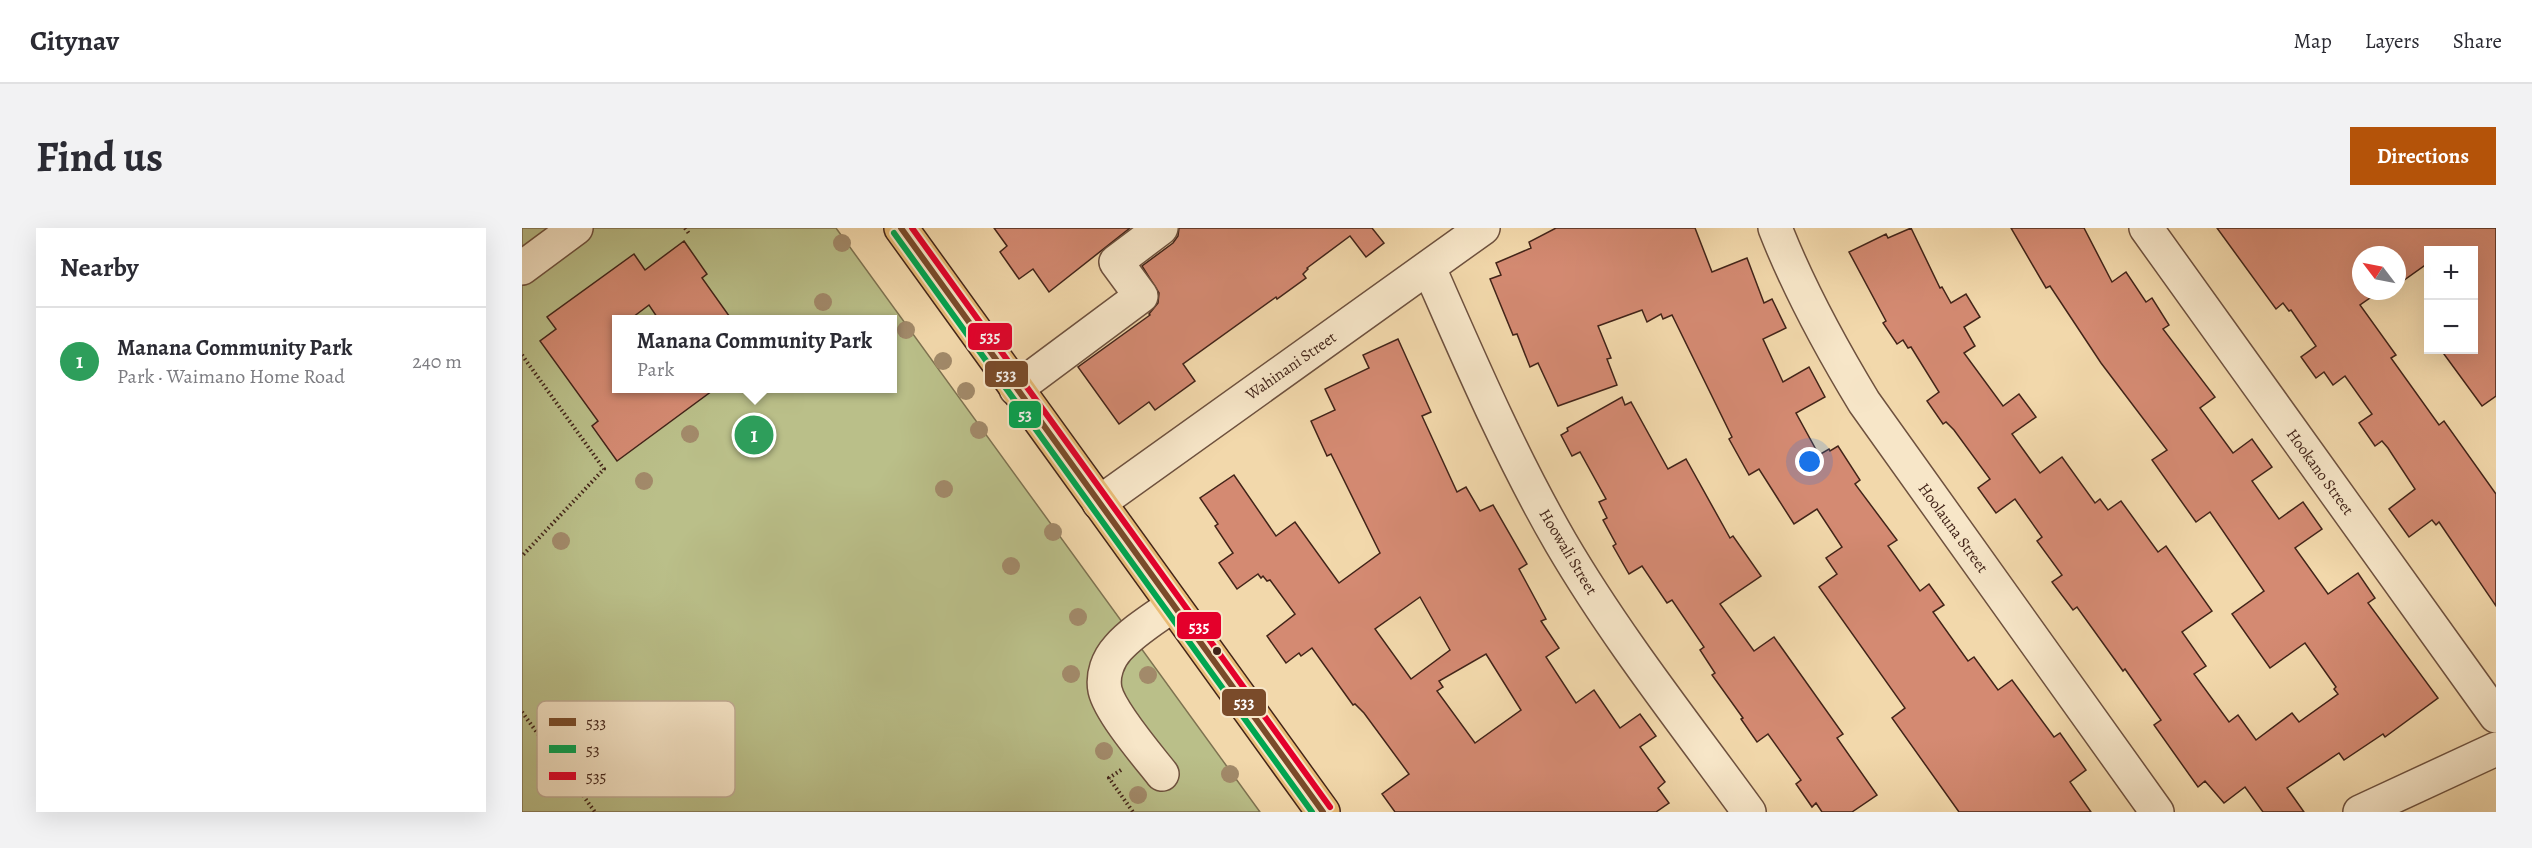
<!DOCTYPE html>
<html lang="en">
<head>
<meta charset="utf-8">
<style>
	:root { --surface:#fff; --page:#f2f2f3; --text:#2b2b33; --muted:#7c7c81; --line:#e1e1e2; --accent:#b45309 }
	body { margin:0; font-family:Alegreya,serif; background:var(--page); color:var(--text) }
	.controls { position:absolute; right:18px; top:18px; display:grid; overflow:hidden; border-radius:0px; box-shadow:0 6px 24px #0002 }
	.controls button { width:54px; height:54px; display:grid; place-items:center; padding:0; border:0; border-bottom:2px solid var(--line); background:var(--surface); color:var(--text); font:30px sans-serif }
	.compass { position:absolute; left:1830px; top:18px; width:54px; height:54px; border-radius:50%; background:var(--surface); box-shadow:0 6px 24px #0002; rotate:302deg }
	.you { position:absolute; left:1288px; top:234px; width:21px; height:21px; margin:-15px; border:4px solid #fff; border-radius:50%; background:#1a73e8; box-shadow:0 0 0 9px #1a73e833 }
	.badge { display:grid; place-items:center; width:39px; height:39px; border-radius:50%; background:var(--accent); color:#fff; font-size:20px; font-weight:700 }
	.pin { position:absolute; translate:-50% -50%; border:3px solid #fff; box-shadow:0 2px 6px #0006 }
	.popup { position:absolute; left:90px; top:87px; width:285px; height:78px; box-sizing:border-box; display:grid; place-content:center; border-radius:0px; background:var(--surface); filter:drop-shadow(0 2px 4px #0005); font-size:20px; white-space:nowrap; color:var(--muted) }
	.popup b { font-size:22px; color:var(--text) }
	.popup::after { content:''; position:absolute; left:50%; top:100%; margin-left:-12px; border:12px solid transparent; border-top-color:var(--surface) }
	.list { margin:0; padding:0; list-style:none }
	h2 { display:flex; justify-content:space-between; align-items:center; height:78px; margin:0; padding:0 24px; font-size:26px }
	h2 small { font-size:20px; font-weight:400; color:var(--muted) }
	.list li { display:grid; grid-template-columns:39px 1fr auto; gap:18px; align-items:center; box-sizing:border-box; height:108px; padding:0 24px; border-top:2px solid var(--line) }
	.list b { display:block; font-size:22px; white-space:nowrap }
	.list p { margin:0; font-size:20px; white-space:nowrap; color:var(--muted) }
	.list em { font-size:20px; font-style:normal; color:var(--muted) }
	.map { position:relative; flex:none; width:1974px; height:584px; overflow:hidden; border-radius:0px }
	header { display:flex; align-items:center; gap:36px; box-sizing:border-box; height:84px; padding:0 30px; background:var(--surface); border-bottom:2px solid var(--line) }
	header strong { font-size:28px }
	nav { display:flex; gap:33px; margin-inline-start:auto; font-size:21px }
	.intro { display:flex; align-items:center; justify-content:space-between; box-sizing:border-box; height:144px; padding:0 36px }
	h1 { margin:0; font-size:42px }
	.button { padding:15px 27px; border-radius:0px; background:var(--accent); color:#fff; font-size:21px; font-weight:700 }
	main { display:flex; gap:36px; padding:0 36px }
	aside { flex:1; background:var(--surface); border-radius:0px; box-shadow:0 6px 24px #0002 }
	.map>svg:first-child { display:block }
</style>
</head>
<body>
<header>
<strong>Citynav</strong>
<nav><a>Map</a><a>Layers</a><a>Share</a></nav>
</header>
<div class="intro"><h1>Find us</h1><a class="button">Directions</a></div>
<main>
<aside>
<h2>Nearby<small></small></h2>
<ul class="list">
<li><span class="badge" style="background:#2e9e5b">1</span><div><b>Manana Community Park</b><p>Park · Waimano Home Road</p></div><em>240 m</em></li>
</ul>
</aside>
<div class="map">
<svg width="1974" height="584" viewBox="0 0 1974 584">
	<rect width="100%" height="100%" fill="#f2d8ab"/>
	<filter id="stains"><feTurbulence type="fractalNoise" baseFrequency=".00333" numOctaves="4"/><feColorMatrix values="0 0 0 0 .2 0 0 0 0 .09 0 0 0 0 .02 0 0 0 .5 -.17"/></filter>
	<radialGradient id="worn" r=".72"><stop offset=".6" stop-color="#630" stop-opacity="0"/><stop offset="1" stop-color="#630" stop-opacity=".3"/></radialGradient>
	<path fill="#babf89" stroke="#7e7251" stroke-width="1.5" fill-rule="evenodd" d="M 0,0 L 314,0 L 738,584 L 0,584 ZM 94,92 L 370,92 L 370,160 L 94,160 Z"/>
	<g fill="#d48a72" stroke="#422419" stroke-width="1.5" fill-rule="evenodd">
		<polygon points="472,0 608,0 527,64 511,41 497,51 478,24 485,18"/>
		<polygon points="657,0 850,0 862,15 844,29 828,8 785,40 786,41 781,46 784,50 755,71 754,69 661,136 673,153 633,182 627,174 597,196 556,139 628,87 627,86 636,75 637,65 620,38 651,15 656,8"/>
		<polygon points="1034,0 1173,0 1190,44 1225,30 1242,75 1250,71 1264,100 1241,111 1261,154 1287,139 1303,169 1274,185 1297,227 1307,221 1308,223 1316,218 1338,252 1333,256 1375,312 1366,318 1398,363 1407,356 1422,377 1411,384 1446,433 1452,429 1476,462 1490,452 1532,509 1538,505 1564,542 1548,554 1569,584 1437,584 1370,490 1383,480 1297,359 1315,346 1304,330 1320,319 1295,281 1272,296 1237,241 1227,247 1207,211 1210,209 1150,87 1141,91 1139,86 1125,94 1120,82 1076,98 1089,130 1085,131 1095,157 1036,178 1016,135 1008,139 995,106 991,107 968,51 979,47 974,35 1009,20 1007,14"/>
		<polygon points="1389,0 1418,60 1420,59 1429,75 1444,66 1458,89 1442,99 1453,118 1442,125 1481,178 1497,166 1514,189 1490,206 1518,245 1540,229 1573,275 1578,271 1586,282 1599,273 1636,324 1644,318 1690,383 1660,404 1684,438 1672,446 1707,494 1716,487 1734,512 1770,485 1777,494 1816,466 1812,461 1814,459 1783,415 1748,440 1710,386 1742,363 1688,284 1674,294 1630,232 1645,222 1579,135 1528,58 1524,60 1489,0 1562,0 1590,54 1604,44 1624,74 1630,70 1647,97 1641,101 1693,169 1678,180 1711,225 1730,211 1750,239 1730,253 1757,291 1781,274 1800,301 1773,320 1806,366 1836,345 1853,370 1846,375 1916,470 1863,509 1861,506 1822,532 1817,525 1765,560 1782,584 1741,584 1723,559 1702,575 1683,553 1676,559 1632,497 1639,492 1603,441 1601,443 1555,379 1551,382 1530,354 1540,347 1515,313 1520,309 1493,271 1474,285 1456,260 1468,251 1432,202 1424,194 1421,196 1405,173 1417,164 1389,119 1386,120 1381,112 1375,116 1361,95 1364,93 1327,24 1364,6 1366,10"/>
		<polygon points="1695,0 1974,0 1974,168 1960,178 1919,122 1952,122 1952,22 1906,22 1906,35 1878,55 1875,51 1875,27 1839,27 1839,63 1858,63 1838,77 1874,127 1869,130 1917,197 1922,193 1974,266 1974,378 1917,294 1914,297 1910,292 1887,309 1867,281 1893,261 1866,220 1860,213 1853,218 1837,195 1850,186 1823,148 1811,157 1802,144 1794,150 1779,129 1794,118 1769,82 1767,83 1761,75 1754,81"/>
		<polygon points="162,13 185,46 180,50 210,92 137,92 127,77 107,92 94,92 94,160 194,160 95,233 70,198 76,193 18,113 34,101 25,89 112,26 123,42"/>
		<path d="M 876,111 L 909,184 L 900,188 L 935,264 L 944,259 L 958,283 L 971,277 L 1005,336 L 997,341 L 1024,391 L 1019,393 L 1037,420 L 1024,429 L 1054,475 L 1072,462 L 1098,500 L 1118,486 L 1134,508 L 1118,519 L 1143,554 L 1136,560 L 1147,575 L 1134,584 L 873,584 L 860,566 L 887,546 L 842,485 L 833,476 L 831,477 L 790,420 L 779,428 L 777,425 L 764,435 L 745,408 L 773,386 L 748,352 L 745,353 L 741,348 L 739,350 L 736,346 L 715,361 L 697,335 L 711,325 L 693,298 L 696,296 L 678,270 L 712,247 L 754,308 L 773,294 L 817,355 L 858,325 L 809,226 L 805,228 L 789,193 L 813,182 L 803,161 L 847,140 L 841,127 ZM 898,369 L 928,422 L 889,451 L 853,401 ZM 964,426 L 999,482 L 953,515 L 915,463 L 921,459 L 917,453 Z"/>
		<polygon points="1100,169 1103,177 1109,174 1146,241 1164,231 1208,310 1211,308 1239,348 1198,376 1232,423 1252,409 1321,506 1315,510 1355,567 1330,584 1300,584 1294,575 1290,579 1274,556 1279,552 1246,506 1235,514 1219,491 1221,490 1190,447 1193,445 1178,422 1182,419 1150,372 1145,375 1120,338 1107,346 1091,318 1094,316 1081,292 1085,290 1077,274 1084,271 1058,224 1050,228 1039,207 1046,203 1045,200"/>
	</g>
	<g fill="none" stroke-linecap="round" stroke-linejoin="round">
		<defs>
			<g id="minor">
				<path d="M 1253,0 C 1277,61 1308,118 1342,174 L 1635,584"/>
				<polyline points="1624,0 1974,488"/>
				<polyline points="0,40 54,0"/>
				<path d="M 907,40 C 948,133 988,227 1039,315 C 1094,409 1163,496 1227,584"/>
				<polyline points="494,161 619,68 594,34 639,0"/>
				<polyline points="577,275 961,0"/>
				<path d="M 640,546 C 625,527 588,484 583,462 C 580,447 586,431 596,420 C 611,403 633,390 651,377"/>
				<polyline points="1838,584 1974,521"/>
			</g>
			<polyline id="major" points="379,0 801,584"/>
		</defs>
		<use href="#minor" stroke="#6e513e" stroke-width="36"/>
		<use href="#major" stroke="#422419" stroke-width="36"/>
		<g stroke="#422419" stroke-width="4" stroke-dasharray="1.5 3" stroke-linecap="butt">
			<polyline points="163,0 168,7"/>
			<polyline points="0,127 82,241 0,328"/>
			<polyline points="0,484 73,584"/>
			<polyline points="599,542 587,550 611,584"/>
		</g>
		<use href="#minor" stroke="#f7e6c8" stroke-width="33"/>
		<use href="#major" stroke="#e9bc76" stroke-width="33"/>
		<defs>
			<polyline id="bus-1" points="379,0 801,584"/>
			<polyline id="bus-2" points="372,5 790,584"/>
			<polyline id="bus-3" points="390,0 808,579"/>
		</defs>
		<use href="#bus-1" stroke="#f7e6c8" stroke-width="10"/>
		<use href="#bus-2" stroke="#f7e6c8" stroke-width="10"/>
		<use href="#bus-3" stroke="#f7e6c8" stroke-width="10"/>
		<use href="#bus-1" stroke="#7a4b2a" stroke-width="6"/>
		<use href="#bus-2" stroke="#00a651" stroke-width="6"/>
		<use href="#bus-3" stroke="#e4002b" stroke-width="6"/>
	</g>
	<g fill="#a28a6a">
		<circle cx="320" cy="15" r="9"/>
		<circle cx="301" cy="74" r="9"/>
		<circle cx="384" cy="102" r="9"/>
		<circle cx="421" cy="133" r="9"/>
		<circle cx="444" cy="163" r="9"/>
		<circle cx="457" cy="202" r="9"/>
		<circle cx="168" cy="206" r="9"/>
		<circle cx="122" cy="253" r="9"/>
		<circle cx="422" cy="261" r="9"/>
		<circle cx="531" cy="304" r="9"/>
		<circle cx="39" cy="313" r="9"/>
		<circle cx="489" cy="338" r="9"/>
		<circle cx="556" cy="389" r="9"/>
		<circle cx="549" cy="446" r="9"/>
		<circle cx="626" cy="447" r="9"/>
		<circle cx="582" cy="523" r="9"/>
		<circle cx="708" cy="546" r="9"/>
		<circle cx="616" cy="567" r="9"/>
	</g>
	<circle fill="#422419" stroke="#f7e6c8" stroke-width="2" cx="695" cy="423" r="5"/>
	<g text-anchor="middle" dominant-baseline="central" stroke-width="4.5" stroke-linejoin="round" paint-order="stroke">
		<g font-size="16" fill="#422419" stroke="#f7e6c8">
			<text transform="translate(769 138) rotate(-35)">Wahinani Street</text>
			<text transform="translate(1798 244) rotate(54)">Hookano Street</text>
			<text transform="translate(1431 300) rotate(54)">Hoolauna Street</text>
			<text transform="translate(1046 324) rotate(59)">Hoowali Street</text>
		</g>
	</g>
	<rect x="15" y="473" width="198" height="96" rx="9" fill="#f7e6c8" stroke="#c1ac94" stroke-width="1.5"/>
	<rect x="27" y="490" width="27" height="8" fill="#7a4b2a"/>
	<rect x="27" y="517" width="27" height="8" fill="#00a651"/>
	<rect x="27" y="544" width="27" height="8" fill="#e4002b"/>
	<g font-size="16" fill="#422419">
		<text x="64" y="500">533</text>
		<text x="64" y="527">53</text>
		<text x="64" y="554">535</text>
	</g>
	<g stroke="#f7e6c8" stroke-width="2">
		<rect x="445" y="94" width="46" height="29" rx="6" fill="#e4002b"/>
		<rect x="462" y="132" width="45" height="28" rx="6" fill="#7a4b2a"/>
		<rect x="486" y="172" width="34" height="29" rx="6" fill="#00a651"/>
		<rect x="654" y="383" width="46" height="29" rx="6" fill="#e4002b"/>
		<rect x="699" y="460" width="46" height="29" rx="6" fill="#7a4b2a"/>
	</g>
	<g font-size="16" text-anchor="middle" font-weight="bold" fill="#fff">
		<text x="468" y="114">535</text>
		<text x="484" y="152">533</text>
		<text x="503" y="192">53</text>
		<text x="677" y="404">535</text>
		<text x="722" y="480">533</text>
	</g>
	<rect width="100%" height="100%" filter="url(#stains)"/>
	<rect width="100%" height="100%" fill="url(#worn)"/>
</svg>
<div class="controls">
<button>+</button>
<button>−</button>
</div>
<svg class="compass" viewBox="-18 -18 36 36"><path d="M0-13l5 13h-10z" fill="#e53935"/><path d="M0 13l5-13h-10z" fill="#7c7c81"/></svg>
<div class="you"></div>
<div class="pin badge" style="left:232px;top:207px;background:#2e9e5b">1</div>
<div class="popup"><b>Manana Community Park</b>Park</div>
</div>
</main>
</body>
</html>
